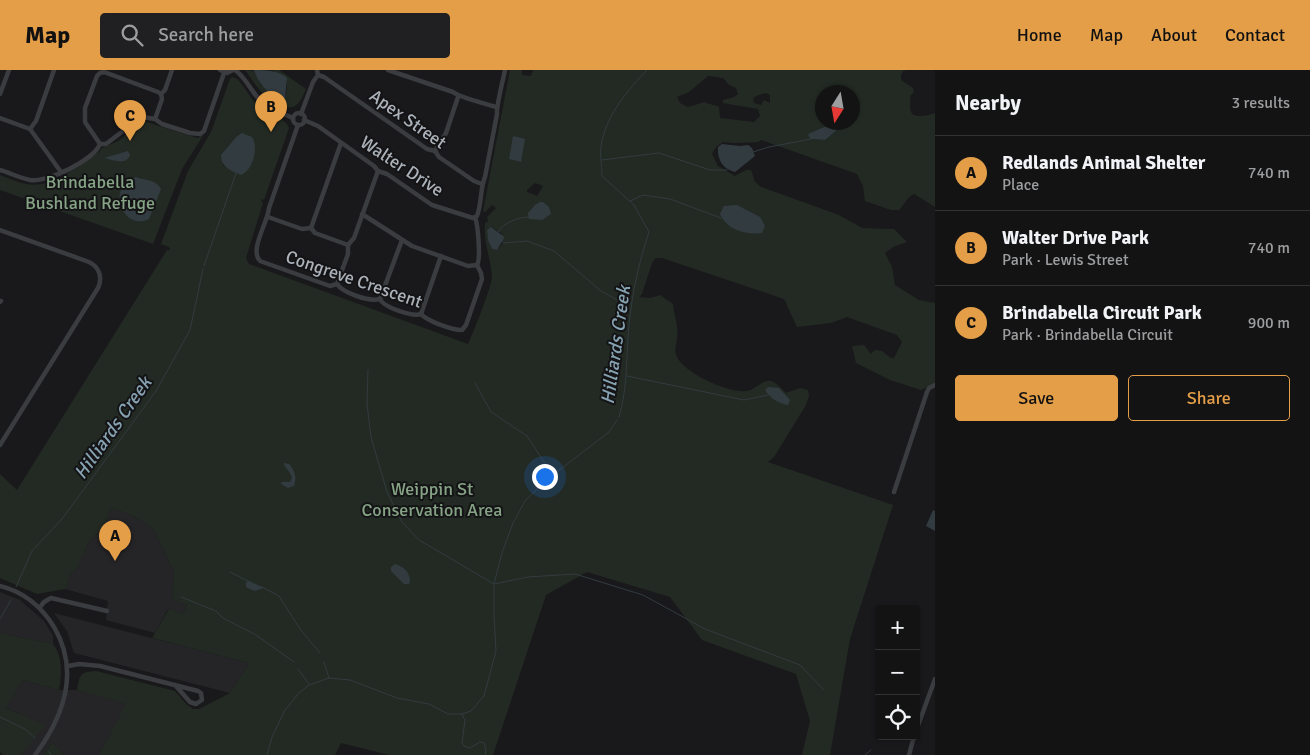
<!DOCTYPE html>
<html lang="en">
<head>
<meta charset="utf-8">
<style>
	:root { --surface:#131314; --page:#202022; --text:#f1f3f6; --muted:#9d9ea0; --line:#323234; --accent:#e49e48 }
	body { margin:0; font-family:Signika,sans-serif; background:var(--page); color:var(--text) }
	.controls { position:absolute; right:15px; bottom:15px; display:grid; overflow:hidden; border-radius:5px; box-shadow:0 1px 4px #0004 }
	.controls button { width:45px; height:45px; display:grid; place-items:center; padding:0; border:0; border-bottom:1px solid var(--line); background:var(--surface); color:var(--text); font:25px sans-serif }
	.compass { position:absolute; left:815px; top:15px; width:45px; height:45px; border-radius:50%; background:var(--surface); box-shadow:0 1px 4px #0004; rotate:191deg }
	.you { position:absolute; left:544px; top:406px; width:18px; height:18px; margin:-12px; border:4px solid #fff; border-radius:50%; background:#1a73e8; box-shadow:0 0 0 8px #1a73e833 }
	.badge { display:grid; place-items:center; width:32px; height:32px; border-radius:50%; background:var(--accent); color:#111; font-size:16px; font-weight:700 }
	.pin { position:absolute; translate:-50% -41px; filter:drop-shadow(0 1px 2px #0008) }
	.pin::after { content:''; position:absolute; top:26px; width:18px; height:15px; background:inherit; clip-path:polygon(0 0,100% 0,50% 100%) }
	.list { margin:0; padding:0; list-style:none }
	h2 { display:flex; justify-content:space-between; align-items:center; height:65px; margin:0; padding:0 20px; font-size:21px }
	h2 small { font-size:16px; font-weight:400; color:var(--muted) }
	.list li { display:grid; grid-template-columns:32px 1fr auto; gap:15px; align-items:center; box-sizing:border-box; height:75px; padding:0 20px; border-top:1px solid var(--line) }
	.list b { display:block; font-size:19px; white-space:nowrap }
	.list p { margin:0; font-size:16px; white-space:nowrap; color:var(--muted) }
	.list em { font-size:16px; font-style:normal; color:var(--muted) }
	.actions { display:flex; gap:10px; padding:15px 20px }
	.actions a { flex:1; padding:11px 0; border:1px solid var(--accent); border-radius:5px; text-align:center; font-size:18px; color:var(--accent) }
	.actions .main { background:var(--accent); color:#111 }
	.icon { flex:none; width:28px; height:28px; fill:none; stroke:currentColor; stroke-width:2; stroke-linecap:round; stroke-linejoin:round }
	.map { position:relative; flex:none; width:935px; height:685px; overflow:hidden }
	header { display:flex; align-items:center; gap:30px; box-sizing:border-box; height:70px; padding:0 25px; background:var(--accent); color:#111 }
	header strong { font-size:24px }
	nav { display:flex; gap:28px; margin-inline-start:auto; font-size:18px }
	.search { width:350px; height:45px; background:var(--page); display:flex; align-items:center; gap:12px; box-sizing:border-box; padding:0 18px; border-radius:5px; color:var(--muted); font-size:19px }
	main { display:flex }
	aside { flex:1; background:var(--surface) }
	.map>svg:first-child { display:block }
</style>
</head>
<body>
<header>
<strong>Map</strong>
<div class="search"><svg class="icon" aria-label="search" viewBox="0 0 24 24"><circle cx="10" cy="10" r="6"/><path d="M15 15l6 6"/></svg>Search here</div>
<nav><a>Home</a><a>Map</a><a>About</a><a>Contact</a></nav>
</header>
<main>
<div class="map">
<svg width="935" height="685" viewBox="0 0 935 685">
	<rect width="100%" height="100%" fill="#19191b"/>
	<g fill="#252528">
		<polygon points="111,438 131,445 153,458 174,502 172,529 187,535 183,544 168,539 155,563 106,550 108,531 65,519 71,504 78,497 88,473 105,455"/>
		<polygon points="0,522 20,530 44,551 53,566 53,574 0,563"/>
		<polygon points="54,543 249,593 230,623 74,583 67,561"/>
		<polygon points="23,610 59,620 77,620 127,634 99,685 64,685 52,672 44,685 21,685 44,655 6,638"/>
	</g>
	<g fill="#232a23" fill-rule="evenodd">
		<path d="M 245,0 L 254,1 L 261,15 L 286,25 L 287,13 L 273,0 L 279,0 L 306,19 C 301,31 296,42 281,36 C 263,29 256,15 245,0 Z"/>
		<path d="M 510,0 L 522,0 L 522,5 L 531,6 L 533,0 L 907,0 L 903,1 L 901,5 L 901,10 L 913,18 L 914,22 L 910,26 C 911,31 910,34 910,38 C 911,51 928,45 935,43 L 935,137 L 914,124 C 906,128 905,134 899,140 L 891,140 L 865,131 L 863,116 L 857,104 L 761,70 L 758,72 L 734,73 L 723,72 L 716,77 L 712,84 L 718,96 L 735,106 L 746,100 L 751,100 L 755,112 L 761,117 L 839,145 L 862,158 L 894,159 L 907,172 L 893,177 L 885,183 L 892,197 L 895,215 L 919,230 L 935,233 L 935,313 L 921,320 L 890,310 L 856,293 L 852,276 L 864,275 L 871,284 L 875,280 L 882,281 L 891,288 L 894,288 L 902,272 L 897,265 L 847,247 L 831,253 L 797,257 L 784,229 L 662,188 L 656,188 L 652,193 L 642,224 L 639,227 L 650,228 L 660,225 L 673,234 C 674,245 679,258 677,269 C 676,275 674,282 677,287 C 684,303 730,324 747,321 C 755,320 763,309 771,311 C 776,312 782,319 786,323 L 800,318 L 808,320 L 809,326 L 806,335 L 774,387 L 768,392 L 893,435 L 850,569 L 830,685 L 802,685 L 810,651 L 796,604 L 702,570 L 670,527 L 587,502 L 546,525 L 493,685 L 389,685 L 341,673 L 335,685 L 99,685 L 126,634 L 77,620 C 80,605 79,602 96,601 L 175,621 L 186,634 L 193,639 L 199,639 L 230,623 L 249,593 L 152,568 L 169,539 L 183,544 L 187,535 L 172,529 L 174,502 L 153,458 L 131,445 L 111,438 L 105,455 L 88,473 L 78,497 L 71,504 L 65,519 L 37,524 L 0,508 L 0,404 L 17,420 L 167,180 L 170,180 L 169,177 L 161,174 L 188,101 L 211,62 L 230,9 L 232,7 L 237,9 C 246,17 250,30 260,37 C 269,45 284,46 289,58 L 264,130 L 262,129 L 261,131 L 263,133 L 246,188 L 249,194 L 468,274 C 473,264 492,215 492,207 C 491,189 483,172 485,153 L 488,151 L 487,147 L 496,138 L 492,135 L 485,142 L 483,141 ZM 708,6 L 723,8 L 729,15 L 736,18 L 738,24 L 734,27 L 723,30 L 723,33 L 758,39 L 760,46 L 754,52 L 720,48 L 719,37 C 714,34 709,35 705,32 L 688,37 L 680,33 L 677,27 L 689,22 ZM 822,22 L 852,22 L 852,52 L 842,53 L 843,55 L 825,70 L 810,69 L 808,64 L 833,53 L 822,52 ZM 766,23 L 770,25 L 770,33 L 764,30 L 761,35 L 754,33 L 753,29 L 756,26 ZM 236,67 L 224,97 L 221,85 ZM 535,113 L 543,116 L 537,126 L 527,122 L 527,120 ZM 491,157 L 503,164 L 503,173 L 497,180 L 492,179 L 487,163 Z"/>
		<path d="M 137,49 L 194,67 L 198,68 L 204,64 L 182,99 L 153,174 L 0,120 L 0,105 C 8,108 17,112 26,114 C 53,119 80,95 100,81 L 102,78 C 110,74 121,72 127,63 C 131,58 131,53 137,49 ZM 137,107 L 151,111 L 122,140 L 119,126 Z"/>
		<path d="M 0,563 L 53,574 C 63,587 62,604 59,620 L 23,610 L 6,638 L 45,655 L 21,685 L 3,685 L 0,682 Z"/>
		<polygon points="52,672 64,685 44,685"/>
	</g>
	<g fill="#323b40">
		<path d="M 254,0 C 266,0 278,0 287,8 L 285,28 C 272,30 257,12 254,0 Z"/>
		<polygon points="833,53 842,53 843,55 825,70 810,69 808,64"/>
		<path d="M 242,63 L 252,67 C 259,78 253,100 241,105 C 231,101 221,97 221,85 L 236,67 Z"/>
		<polygon points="513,66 525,69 521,92 509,89"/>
		<path d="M 722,74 L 740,76 L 748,75 L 752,78 L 755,86 L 735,102 C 723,99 717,90 718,77 Z"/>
		<path d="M 128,81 L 130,85 C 126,96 114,90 104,88 Z"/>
		<path d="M 136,107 C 146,110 156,110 161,119 L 149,149 C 124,162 104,117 136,107 Z"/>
		<polygon points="540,132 543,132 549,137 551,144 542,150 529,149 528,146 528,143 535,135"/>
		<path d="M 737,135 L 760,147 L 765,156 L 762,163 C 746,165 727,160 720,144 L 724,136 Z"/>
		<path d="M 491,157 C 506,169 508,163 497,180 L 492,179 L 488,170 L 487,160 Z"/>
		<path d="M 768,317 L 779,318 L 790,330 L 788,335 C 778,333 771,329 765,320 Z"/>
		<path d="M 284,393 L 289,394 C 295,401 297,407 294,416 L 288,418 L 281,414 L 282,412 L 290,412 L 292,408 L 290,403 L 284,395 Z"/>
		<polygon points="933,440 935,441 935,461 926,456"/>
		<path d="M 395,494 C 404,497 409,501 410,511 L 409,514 L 404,514 L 391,501 L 391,497 Z"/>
		<polygon points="249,511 262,517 264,518 254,521 246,517 246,512"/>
	</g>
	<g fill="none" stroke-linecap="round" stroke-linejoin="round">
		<g stroke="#323b40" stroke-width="1">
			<polyline points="753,82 769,77 811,69"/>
			<polyline points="602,90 659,83 710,100 727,100"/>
			<polyline points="630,131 643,125 670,129 721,148"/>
			<path d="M 498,162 C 504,152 517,148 528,147"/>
			<polyline points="503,173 527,171 554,181 601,221 619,231 630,233"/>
			<polyline points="204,196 236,103"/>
			<polyline points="368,300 367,334 371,367 387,422 402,452 419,470 494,514 528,507 575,504 643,525 705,559 800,595 824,620"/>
			<polyline points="627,306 744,330 768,325"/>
			<polyline points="475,313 491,342 527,366 552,404"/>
			<path d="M 619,347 C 628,317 626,286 629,255 C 632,223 639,192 649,162 L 634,135 L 602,106 C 602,95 599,82 602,71 C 608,43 628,20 647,0"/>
			<polyline points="230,502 250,512"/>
			<polyline points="16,517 32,481 62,449 156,321 190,260 203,199"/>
			<polyline points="262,517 279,526 300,559 320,583"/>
			<polyline points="181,527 216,541 223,548 256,565 294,592"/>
			<polyline points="0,549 11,530"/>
			<polyline points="324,592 329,608"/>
			<polyline points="298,599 309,614"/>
			<polyline points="462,644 465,650 462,673 464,676 470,678 480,672 484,673 486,680 485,685"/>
			<polyline points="0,647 25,659 35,668"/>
			<polyline points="48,681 51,685"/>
			<polyline points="267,685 272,667 285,640 299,623 309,615 329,608 350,610 397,628 429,634 448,644 462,644 471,641 484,626 496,581 494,546 494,514 502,483 513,453 525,431 545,411 609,362 617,350"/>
			<polyline points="865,685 871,680"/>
		</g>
		<g stroke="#3a3c3f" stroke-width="4.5">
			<polyline points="220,0 227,3 233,0"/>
			<path d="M 235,0 C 245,7 250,19 258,28 C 267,38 281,43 293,48"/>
			<path d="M 388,0 L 453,22 C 461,28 484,33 496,37"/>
			<polyline points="318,5 324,7 427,79 435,81 439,87 474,111 482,114"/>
			<polyline points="0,24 9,0"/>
			<polyline points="161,24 165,20 172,0"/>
			<circle cx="299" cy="49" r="6"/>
			<polyline points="301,44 313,12 318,5 317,0"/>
			<polyline points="0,48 30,59 61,102"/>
			<path d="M 304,50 L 318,56 L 374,96 L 378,101 L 387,104 L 432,135 L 473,148 L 477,146 C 482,133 480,118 485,107 L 497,44 C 496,37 503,10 505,0"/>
			<path d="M 298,55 L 269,138 C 268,152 249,180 260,191 L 330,216 L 337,214 C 343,223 369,232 380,229 C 383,237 412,247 421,244 C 427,251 452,260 462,260 L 466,255 L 482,209 L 481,203 L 477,195 C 481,189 478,155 475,147"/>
			<polyline points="30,59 36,51 54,0"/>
			<polyline points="100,74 85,52 85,38 97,6 100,3 104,2 158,22 161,24 162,29 155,49"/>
			<polyline points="435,81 446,63 458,27"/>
			<path d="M 0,100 C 10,103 20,108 30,110 C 47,113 94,90 100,74 L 106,74 L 123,61 L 133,48 L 137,46 L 155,49 L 162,54 L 190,63 L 200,64 L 204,61 L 224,3"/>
			<polyline points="362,144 412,176 468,196 477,195"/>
			<polyline points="268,147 302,159 311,158 315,163 348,175"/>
			<polyline points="311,158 341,73"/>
			<path d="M 0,160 L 89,192 C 99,197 103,207 98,218 L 0,375"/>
			<polyline points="337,214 348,184 348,175 354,168 378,101"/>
			<polyline points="380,229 402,170"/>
			<polyline points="0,232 1,231"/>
			<polyline points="421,244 441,186"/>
			<polyline points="894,422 927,322 929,318 935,315"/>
			<path d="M 0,516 C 24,522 41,536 54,557 C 80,601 64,646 35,685"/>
			<polyline points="40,537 44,532 51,528 107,541"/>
			<polyline points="68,596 79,594 100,596 198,621 201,623 202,630 196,634 190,632 175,615"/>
			<polyline points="916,661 935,609"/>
			<polyline points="909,685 914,666"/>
		</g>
	</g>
	<g text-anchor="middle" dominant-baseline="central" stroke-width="4" stroke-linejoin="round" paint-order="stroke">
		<g font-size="18" fill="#acb2b9" stroke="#141416">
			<text transform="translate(408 49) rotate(35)">Apex Street</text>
			<text transform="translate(402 96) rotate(33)">Walter Drive</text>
			<text transform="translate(354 209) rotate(19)">Congreve Crescent</text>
		</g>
		<g font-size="18" fill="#86a385" stroke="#141416">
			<text x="90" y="112">Brindabella<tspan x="90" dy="21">Bushland Refuge</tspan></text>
			<text x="432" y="419">Weippin St<tspan x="432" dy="21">Conservation Area</tspan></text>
		</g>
		<g font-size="19" font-style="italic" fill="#86a2b1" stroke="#141416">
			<text transform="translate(616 275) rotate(-82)">Hilliards Creek</text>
			<text transform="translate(113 358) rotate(-55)">Hilliards Creek</text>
		</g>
	</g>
</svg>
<div class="controls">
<button>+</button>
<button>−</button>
<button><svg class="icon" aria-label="locate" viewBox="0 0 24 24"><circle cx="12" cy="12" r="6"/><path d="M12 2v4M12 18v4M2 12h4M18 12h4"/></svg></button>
</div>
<svg class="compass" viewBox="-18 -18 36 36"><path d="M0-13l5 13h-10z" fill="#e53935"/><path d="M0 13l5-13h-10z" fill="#9d9ea0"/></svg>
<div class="you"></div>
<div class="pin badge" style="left:115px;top:491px">A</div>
<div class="pin badge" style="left:271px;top:62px">B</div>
<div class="pin badge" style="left:130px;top:71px">C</div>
</div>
<aside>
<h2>Nearby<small>3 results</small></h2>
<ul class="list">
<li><span class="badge">A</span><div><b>Redlands Animal Shelter</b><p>Place</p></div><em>740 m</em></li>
<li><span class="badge">B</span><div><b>Walter Drive Park</b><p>Park · Lewis Street</p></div><em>740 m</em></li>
<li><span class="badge">C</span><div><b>Brindabella Circuit Park</b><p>Park · Brindabella Circuit</p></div><em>900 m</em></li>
</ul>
<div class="actions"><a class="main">Save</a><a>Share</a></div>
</aside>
</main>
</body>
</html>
